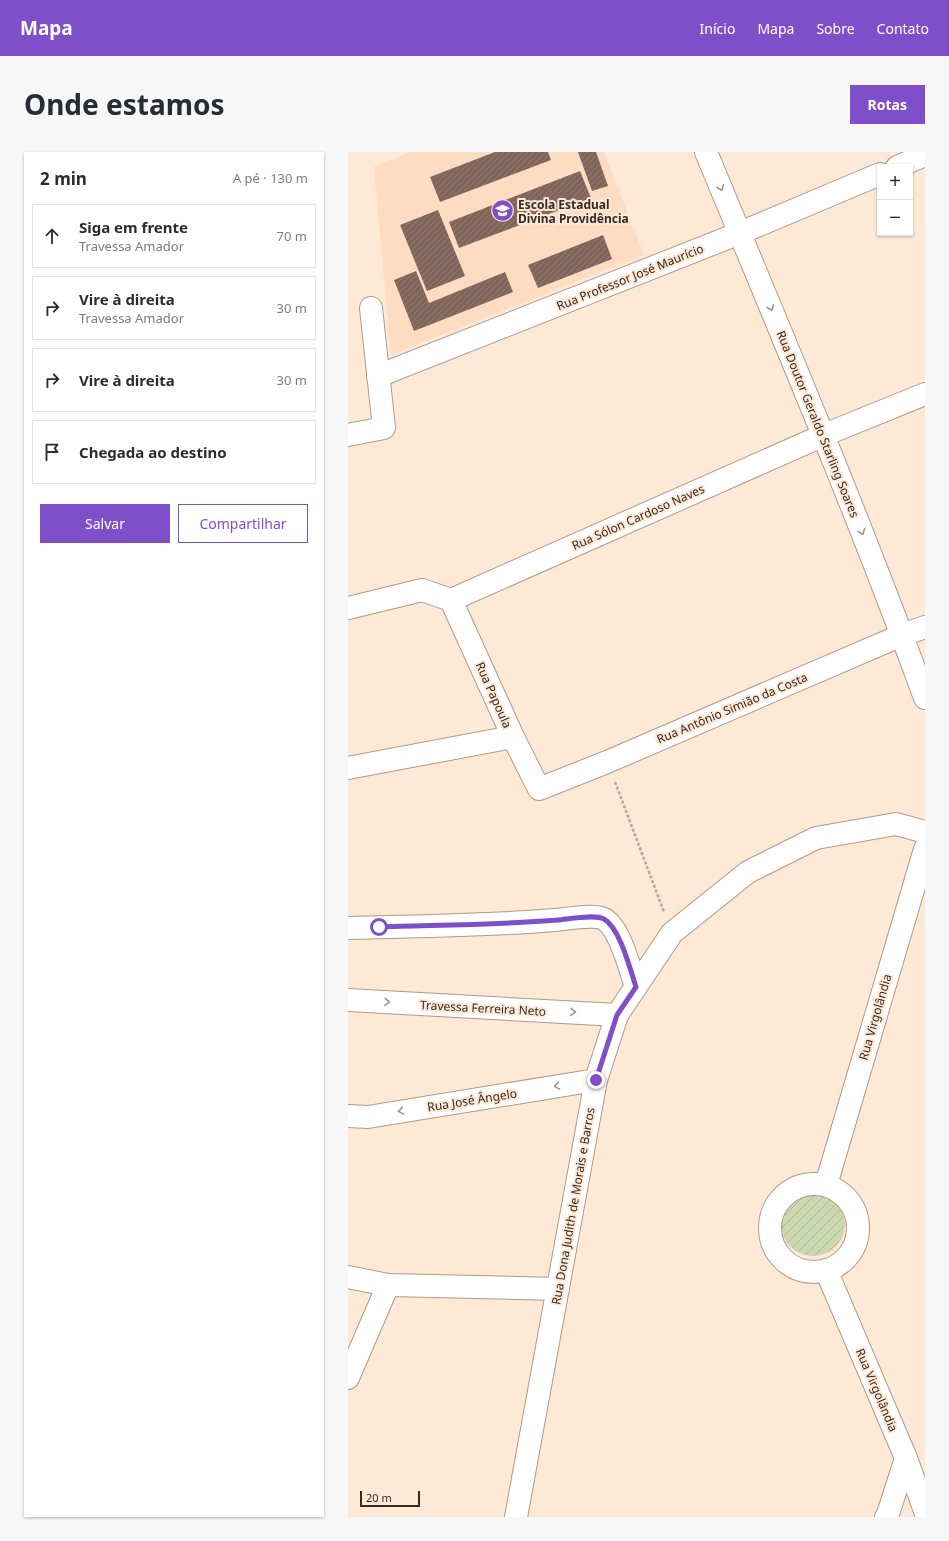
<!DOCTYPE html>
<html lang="pt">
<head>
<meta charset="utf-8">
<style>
	:root { --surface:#fff; --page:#f7f7f7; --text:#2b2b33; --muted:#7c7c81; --line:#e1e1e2; --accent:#7e4fc8 }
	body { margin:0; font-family:"Noto Sans",sans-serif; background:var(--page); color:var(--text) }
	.controls { position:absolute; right:12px; top:12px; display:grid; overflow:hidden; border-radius:0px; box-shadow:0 1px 3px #0004 }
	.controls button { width:36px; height:36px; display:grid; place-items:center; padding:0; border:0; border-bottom:1px solid var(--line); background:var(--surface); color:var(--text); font:20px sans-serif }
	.scale { position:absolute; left:12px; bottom:10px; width:60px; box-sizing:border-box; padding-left:4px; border:2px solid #352b22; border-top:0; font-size:11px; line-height:14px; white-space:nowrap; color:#352b22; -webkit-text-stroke:3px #fee8d6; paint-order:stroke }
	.stop { position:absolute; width:12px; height:12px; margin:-9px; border:3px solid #7e4fc8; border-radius:50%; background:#fff }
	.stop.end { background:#7e4fc8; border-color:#fff; box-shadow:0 1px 4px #0008 }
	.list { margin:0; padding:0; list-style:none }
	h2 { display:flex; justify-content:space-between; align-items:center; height:52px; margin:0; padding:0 16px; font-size:17px }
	h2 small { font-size:13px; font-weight:400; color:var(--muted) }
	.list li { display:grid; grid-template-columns:26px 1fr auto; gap:12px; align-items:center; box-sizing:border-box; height:64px; margin:0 8px 8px; padding:0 8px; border:1px solid var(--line); border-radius:0px }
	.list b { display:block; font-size:15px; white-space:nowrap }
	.list p { margin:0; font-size:13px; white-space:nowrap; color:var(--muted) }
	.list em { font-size:13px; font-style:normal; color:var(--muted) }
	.actions { display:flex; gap:8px; padding:12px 16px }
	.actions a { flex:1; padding:9px 0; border:1px solid var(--accent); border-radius:0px; text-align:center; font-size:14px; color:var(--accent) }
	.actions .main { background:var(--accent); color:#fff }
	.icon { flex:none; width:22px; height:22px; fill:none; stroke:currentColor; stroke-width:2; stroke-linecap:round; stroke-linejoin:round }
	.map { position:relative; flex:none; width:577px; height:1365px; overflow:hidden; border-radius:0px }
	header { display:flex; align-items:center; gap:24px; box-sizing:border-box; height:56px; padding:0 20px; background:var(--accent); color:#fff }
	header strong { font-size:19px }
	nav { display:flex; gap:22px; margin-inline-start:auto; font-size:14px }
	.intro { display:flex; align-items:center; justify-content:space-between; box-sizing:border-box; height:96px; padding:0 24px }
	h1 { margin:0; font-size:28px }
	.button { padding:10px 18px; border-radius:0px; background:var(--accent); color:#fff; font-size:14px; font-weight:700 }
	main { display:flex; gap:24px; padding:0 24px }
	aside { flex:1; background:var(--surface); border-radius:0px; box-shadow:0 1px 3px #0004 }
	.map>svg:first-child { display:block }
</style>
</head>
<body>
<header>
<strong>Mapa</strong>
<nav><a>Início</a><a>Mapa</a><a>Sobre</a><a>Contato</a></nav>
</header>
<div class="intro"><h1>Onde estamos</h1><a class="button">Rotas</a></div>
<main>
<aside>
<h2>2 min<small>A pé · 130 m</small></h2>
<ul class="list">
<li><svg class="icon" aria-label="ahead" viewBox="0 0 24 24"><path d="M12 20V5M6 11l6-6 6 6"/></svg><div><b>Siga em frente</b><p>Travessa Amador</p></div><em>70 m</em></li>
<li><svg class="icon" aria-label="right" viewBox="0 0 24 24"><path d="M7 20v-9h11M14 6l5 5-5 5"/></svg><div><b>Vire à direita</b><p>Travessa Amador</p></div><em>30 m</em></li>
<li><svg class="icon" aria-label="right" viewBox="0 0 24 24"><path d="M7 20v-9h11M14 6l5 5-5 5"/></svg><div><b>Vire à direita</b></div><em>30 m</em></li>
<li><svg class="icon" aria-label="arrive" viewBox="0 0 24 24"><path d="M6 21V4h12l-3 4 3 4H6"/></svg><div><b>Chegada ao destino</b></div></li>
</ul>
<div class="actions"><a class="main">Salvar</a><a>Compartilhar</a></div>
</aside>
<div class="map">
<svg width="577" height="1365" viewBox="0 0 577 1365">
	<defs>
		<pattern id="garden-furrows" width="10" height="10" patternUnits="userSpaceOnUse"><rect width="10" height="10" fill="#cbd7af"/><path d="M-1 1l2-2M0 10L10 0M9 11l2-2" fill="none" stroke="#afb996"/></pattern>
		<pattern id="building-hatch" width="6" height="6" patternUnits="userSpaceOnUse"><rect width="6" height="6" fill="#81645a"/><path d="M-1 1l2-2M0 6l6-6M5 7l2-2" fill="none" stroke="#917b73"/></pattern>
	</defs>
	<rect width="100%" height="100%" fill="#fee8d6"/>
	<polygon fill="#fedcc1" points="62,0 256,0 296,103 43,203 26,15"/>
	<circle fill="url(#garden-furrows)" cx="465" cy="1072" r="32"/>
	<g fill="url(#building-hatch)">
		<polygon points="147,0 200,0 203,8 92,50 82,25"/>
		<polygon points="230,0 248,0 260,34 244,39"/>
		<polygon points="232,19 243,46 111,96 101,70"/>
		<polygon points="90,58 117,124 79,139 52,73"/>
		<polygon points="255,83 264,107 190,136 180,113"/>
		<polygon points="68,119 81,151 157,120 165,140 66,179 46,128"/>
	</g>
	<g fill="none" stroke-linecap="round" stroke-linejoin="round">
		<defs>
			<g id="minor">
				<path d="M 358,0 C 433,181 510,362 577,546"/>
				<polyline points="549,15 577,3"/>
				<polyline points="30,224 392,81 532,22"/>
				<polyline points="0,283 36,276 23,156"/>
				<polyline points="103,448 165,585 191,637 259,610 554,483 577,475"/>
				<polyline points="0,456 74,438 103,448 476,283 577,242"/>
				<polyline points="0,616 165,585"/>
				<path d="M 0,776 C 69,774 138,774 207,768 C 218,767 246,762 256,767 C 272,776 282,817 288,835"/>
				<polyline points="0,848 269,863"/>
				<polyline points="0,964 20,965 248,928"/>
				<circle cx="466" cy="1076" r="44"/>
				<polyline points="478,1033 577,697"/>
				<polyline points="478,1118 558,1306 577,1359"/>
				<polyline points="0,1125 40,1133 210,1137"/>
				<polyline points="0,1226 40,1133"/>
				<polyline points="168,1365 248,928 269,863 324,781 400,720 468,686 548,672 577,680"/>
				<polyline points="538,1365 540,1362 558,1306"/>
			</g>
		</defs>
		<use href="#minor" stroke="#b39985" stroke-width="24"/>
		<polyline stroke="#b7a596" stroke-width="2.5" stroke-dasharray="3 2" stroke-linecap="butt" points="267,630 316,760"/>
		<use href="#minor" stroke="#fff" stroke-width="22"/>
	</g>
	<defs><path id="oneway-chevron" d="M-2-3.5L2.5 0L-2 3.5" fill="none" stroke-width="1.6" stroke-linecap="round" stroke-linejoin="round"/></defs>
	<g stroke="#9a9590">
		<use href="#oneway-chevron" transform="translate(373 36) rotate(68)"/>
		<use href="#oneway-chevron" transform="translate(423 156) rotate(67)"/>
		<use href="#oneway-chevron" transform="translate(514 380) rotate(69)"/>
		<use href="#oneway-chevron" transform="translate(39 850) rotate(3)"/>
		<use href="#oneway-chevron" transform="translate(225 860) rotate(3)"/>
		<use href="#oneway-chevron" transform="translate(209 934) rotate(171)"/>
		<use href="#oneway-chevron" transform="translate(53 959) rotate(171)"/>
	</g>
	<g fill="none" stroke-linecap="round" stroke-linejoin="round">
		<path stroke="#7e4fc8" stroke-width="5" d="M 31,775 C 91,773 151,773 210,768 C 221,767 247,762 256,767 C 272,776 282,817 288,835 L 269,863 L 248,928"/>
	</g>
	<defs>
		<symbol id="school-disc" viewBox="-11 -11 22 22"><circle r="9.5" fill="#7e4fc8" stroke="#fee8d6"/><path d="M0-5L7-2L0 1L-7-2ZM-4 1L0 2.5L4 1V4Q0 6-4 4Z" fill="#fff"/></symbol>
	</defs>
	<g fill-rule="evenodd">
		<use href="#school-disc" x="142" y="46" width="25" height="25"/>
	</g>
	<g text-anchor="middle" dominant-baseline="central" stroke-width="4" stroke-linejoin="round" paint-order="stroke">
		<g font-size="12" font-weight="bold" fill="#352b22" stroke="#fee8d6" text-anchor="start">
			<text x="170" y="52">Escola Estadual<tspan x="170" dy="14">Divina Providência</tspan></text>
		</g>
		<g font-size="12" fill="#352b22" stroke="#fee8d6">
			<text transform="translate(282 125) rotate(-22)">Rua Professor José Maurício</text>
			<text transform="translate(470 272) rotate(68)">Rua Doutor Geraldo Starling Soares</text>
			<text transform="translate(290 365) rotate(-24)">Rua Sólon Cardoso Naves</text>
			<text transform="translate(146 543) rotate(66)">Rua Papoula</text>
			<text transform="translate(384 556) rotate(-23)">Rua Antônio Simião da Costa</text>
			<text transform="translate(135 856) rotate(3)">Travessa Ferreira Neto</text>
			<text transform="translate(527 865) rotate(-74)">Rua Virgolândia</text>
			<text transform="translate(124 948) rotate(-9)">Rua José Ângelo</text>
			<text transform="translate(225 1054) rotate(-80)">Rua Dona Judith de Morais e Barros</text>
			<text transform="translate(529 1238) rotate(67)">Rua Virgolândia</text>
		</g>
	</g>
</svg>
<div class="controls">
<button>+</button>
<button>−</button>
</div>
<div class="scale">20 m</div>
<div class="stop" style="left:31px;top:775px"></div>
<div class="stop end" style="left:248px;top:928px"></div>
</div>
</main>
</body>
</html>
